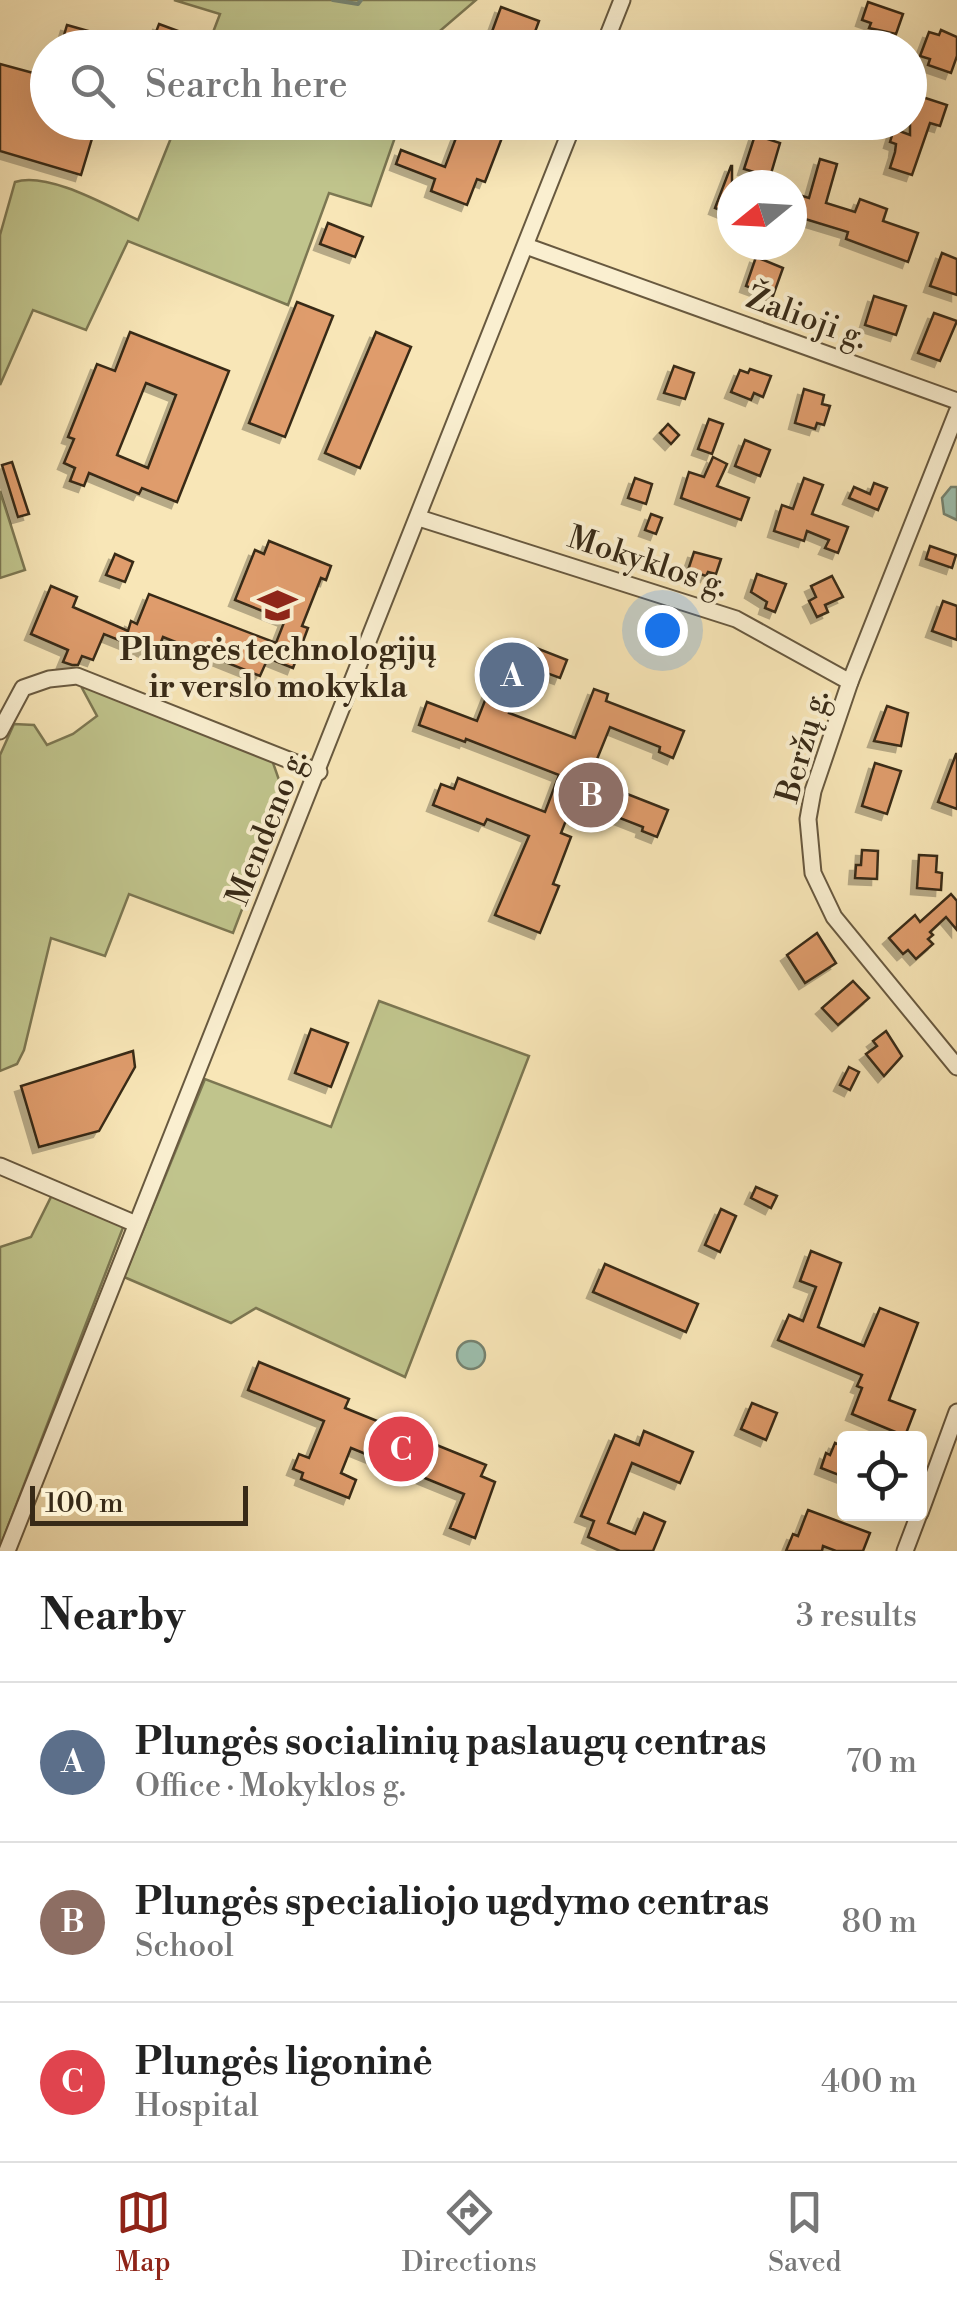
<!DOCTYPE html>
<html lang="en">
<head>
<meta charset="utf-8">
<style>
	:root { --surface:#fff; --page:#f6f6f6; --text:#222; --muted:#767676; --line:#e0e0e0; --accent:#8f2418 }
	body { margin:0; font-family:"Libre Bodoni",serif; background:var(--page); color:var(--text) }
	.controls { position:absolute; right:30px; bottom:30px; display:grid; overflow:hidden; border-radius:10px; box-shadow:0 10px 40px #0002 }
	.controls button { width:90px; height:90px; display:grid; place-items:center; padding:0; border:0; border-bottom:2px solid var(--line); background:var(--surface); color:var(--text); font:50px sans-serif }
	.compass { position:absolute; left:717px; top:170px; width:90px; height:90px; border-radius:50%; background:var(--surface); box-shadow:0 10px 40px #0002; rotate:252deg }
	.scale { position:absolute; left:30px; bottom:25px; width:218px; box-sizing:border-box; padding-left:10px; border:5px solid #382a17; border-top:0; font-size:28px; line-height:35px; white-space:nowrap; color:#382a17; -webkit-text-stroke:8px #faefd0; paint-order:stroke }
	.you { position:absolute; left:662px; top:630px; width:35px; height:35px; margin:-25px; border:8px solid #fff; border-radius:50%; background:#1a73e8; box-shadow:0 0 0 15px #1a73e833 }
	.badge { display:grid; place-items:center; width:65px; height:65px; border-radius:50%; background:var(--accent); color:#fff; font-size:32px; font-weight:700 }
	.pin { position:absolute; translate:-50% -50%; border:5px solid #fff; box-shadow:0 2px 10px #0006 }
	.list { margin:0; padding:0; list-style:none }
	h2 { display:flex; justify-content:space-between; align-items:center; height:130px; margin:0; padding:0 40px; font-size:42px }
	h2 small { font-size:32px; font-weight:400; color:var(--muted) }
	.list li { display:grid; grid-template-columns:65px 1fr auto; gap:30px; align-items:center; box-sizing:border-box; height:160px; padding:0 40px; border-top:2px solid var(--line) }
	.list b { display:block; font-size:38px; white-space:nowrap }
	.list p { margin:0; font-size:32px; white-space:nowrap; color:var(--muted) }
	.list em { font-size:32px; font-style:normal; color:var(--muted) }
	.icon { flex:none; width:55px; height:55px; fill:none; stroke:currentColor; stroke-width:2; stroke-linecap:round; stroke-linejoin:round }
	.map { position:relative; flex:none; width:957px; height:1551px; overflow:hidden }
	.search { position:absolute; background:var(--surface); box-shadow:0 10px 40px #0002; left:30px; right:30px; top:30px; height:110px; display:flex; align-items:center; gap:25px; box-sizing:border-box; padding:0 35px; border-radius:55px; color:var(--muted); font-size:38px }
	.sheet { height:610px; background:var(--surface) }
	nav { display:flex; justify-content:space-around; align-items:center; box-sizing:border-box; height:140px; border-top:2px solid var(--line); background:var(--surface); font-size:28px; color:var(--muted) }
	nav a { display:grid; justify-items:center; gap:5px }
	nav .on { color:var(--accent) }
	.map>svg:first-child { display:block }
</style>
</head>
<body>
<div class="map">
<svg width="957" height="1551" viewBox="0 0 957 1551">
	<defs>
		<filter id="shadow"><feDropShadow dx="-6" dy="6" stdDeviation="0" flood-color="#0004"/></filter>
	</defs>
	<rect width="100%" height="100%" fill="#f8e6b7"/>
	<filter id="stains"><feTurbulence type="fractalNoise" baseFrequency=".002" numOctaves="4"/><feColorMatrix values="0 0 0 0 .2 0 0 0 0 .09 0 0 0 0 .02 0 0 0 .5 -.17"/></filter>
	<radialGradient id="worn" r=".72"><stop offset=".6" stop-color="#630" stop-opacity="0"/><stop offset="1" stop-color="#630" stop-opacity=".3"/></radialGradient>
	<g fill="#c0c48c" stroke="#7c7752" stroke-width="2.5">
		<polygon points="174,0 476,0 427,42 425,47 207,48 220,14"/>
		<path d="M 177,123 L 400,123 L 371,206 L 329,193 L 288,305 L 128,241 L 86,330 L 33,310 L 0,385 L 0,235 L 15,182 C 47,171 108,206 138,220 Z"/>
		<polygon points="0,491 25,570 0,578"/>
		<polygon points="88,685 272,760 285,797 233,933 129,894 105,956 51,938 24,1050 17,1064 0,1071 0,755 14,724 34,725 47,745 73,734 97,716 82,688"/>
		<polygon points="379,1001 529,1056 405,1377 256,1308 231,1323 124,1277 205,1079 331,1127"/>
		<polygon points="53,1193 124,1225 0,1547 0,1247 31,1237"/>
	</g>
	<g fill="#9dc0af" stroke="#758472" stroke-width="2.5">
		<polygon points="951,487 957,487 957,520 944,514 942,498"/>
		<circle cx="471" cy="1355" r="14"/>
	</g>
	<g fill="none" stroke-linecap="round" stroke-linejoin="round">
		<polyline stroke="#758472" stroke-width="4" points="333,0 358,4 361,0"/>
	</g>
	<g fill="#df9c6c" stroke="#382a17" stroke-width="2.5" fill-rule="evenodd" filter="url(#shadow)">
		<polygon points="868,2 903,14 896,34 869,28 871,23 862,20"/>
		<polygon points="501,7 539,21 529,48 486,48"/>
		<polygon points="159,24 197,38 193,48 150,48"/>
		<polygon points="67,25 134,44 134,48 83,48 62,42"/>
		<polygon points="941,30 957,37 957,56 951,73 928,65 930,59 920,56 929,32 939,35"/>
		<polygon points="0,64 48,77 48,122 97,122 81,175 0,151"/>
		<polygon points="910,93 947,105 940,126 930,123 912,175 890,168 895,152 896,144 890,142 894,129 910,135"/>
		<polygon points="462,122 508,122 485,182 477,179 467,205 431,191 435,179 396,164 401,150 445,167"/>
		<polygon points="755,135 780,143 770,177 744,169"/>
		<polygon points="820,159 837,164 826,203 855,212 860,199 887,209 883,221 918,233 908,262 846,239 848,232 792,215 792,193 809,198"/>
		<polygon points="731,166 732,166 732,215 715,208"/>
		<polygon points="328,223 363,237 355,257 320,244"/>
		<polygon points="942,253 957,259 957,295 930,286"/>
		<polygon points="756,257 783,268 773,296 746,286"/>
		<polygon points="874,296 906,306 896,335 865,325"/>
		<polygon points="297,302 333,316 285,437 249,423"/>
		<polygon points="934,313 957,321 940,361 918,353"/>
		<path d="M 130,332 L 229,371 L 177,502 L 142,488 L 139,494 L 89,473 L 84,486 L 70,481 L 75,468 L 64,463 L 74,439 L 68,437 L 97,364 L 115,371 ZM 146,383 L 176,395 L 148,468 L 117,455 Z"/>
		<polygon points="376,332 411,347 360,468 325,453"/>
		<polygon points="674,366 694,373 685,399 664,393"/>
		<polygon points="750,369 771,376 763,397 754,393 751,400 731,392 740,370 748,373"/>
		<polygon points="804,389 824,395 822,404 830,406 824,425 817,423 815,429 795,423"/>
		<polygon points="709,419 723,424 712,454 698,449"/>
		<polygon points="668,424 679,435 671,444 660,433"/>
		<polygon points="745,440 770,450 760,476 735,466"/>
		<polygon points="713,457 727,464 717,486 749,498 741,520 681,498 689,472 704,477"/>
		<polygon points="12,462 29,514 18,517 2,465"/>
		<polygon points="635,478 652,484 646,504 628,498"/>
		<polygon points="804,478 823,485 812,514 848,527 838,553 825,548 829,540 807,531 804,541 774,531 782,505 793,509"/>
		<polygon points="874,483 887,488 878,510 849,498 854,487 870,494"/>
		<polygon points="651,514 662,518 656,534 645,530"/>
		<polygon points="269,541 331,566 326,580 321,578 302,626 308,628 293,668 268,658 260,676 163,637 156,655 104,634 93,660 82,656 78,665 72,665 63,662 68,650 31,634 51,586 77,597 73,607 128,631 131,621 137,624 149,594 276,643 285,620 235,600 255,550 264,554"/>
		<polygon points="930,546 956,555 952,568 926,559"/>
		<polygon points="694,552 721,559 716,574 708,572 706,576 688,570"/>
		<polygon points="115,554 133,562 125,582 106,575"/>
		<polygon points="757,574 786,584 775,612 765,608 767,602 751,592"/>
		<polygon points="832,576 843,597 825,605 828,612 817,617 809,601 816,597 811,586"/>
		<polygon points="943,601 957,606 957,640 932,631"/>
		<polygon points="506,647 530,657 534,647 567,660 560,678 528,666 509,713 575,738 594,689 608,694 606,701 684,731 673,758 659,752 660,747 610,727 589,779 668,810 657,837 642,831 643,827 574,800 561,833 571,837 553,884 559,886 540,933 495,915 529,836 487,819 484,825 433,805 441,784 454,789 458,778 545,812 559,775 466,739 465,742 419,725 427,702 477,721"/>
		<polygon points="887,706 908,713 901,746 874,741"/>
		<polygon points="956,754 957,754 957,809 938,802"/>
		<polygon points="875,763 901,771 887,814 862,806"/>
		<polygon points="862,850 878,851 877,879 855,878 856,865 861,865"/>
		<polygon points="919,855 937,856 936,872 942,873 941,890 917,888"/>
		<polygon points="951,894 957,901 957,930 946,917 930,932 933,935 928,939 933,944 916,959 908,950 903,954 889,938 915,915 920,922"/>
		<polygon points="817,933 836,963 805,983 787,955"/>
		<polygon points="853,981 869,998 838,1025 822,1008"/>
		<polygon points="311,1029 348,1043 331,1087 295,1073"/>
		<polygon points="886,1031 902,1056 884,1076 866,1054 877,1046 873,1041"/>
		<polygon points="133,1051 135,1067 99,1131 39,1147 21,1086"/>
		<polygon points="849,1067 859,1072 850,1090 840,1085"/>
		<polygon points="756,1187 777,1196 771,1208 751,1198"/>
		<polygon points="721,1209 736,1216 720,1252 705,1245"/>
		<polygon points="811,1251 841,1263 818,1327 864,1346 880,1308 918,1323 889,1400 915,1410 905,1436 852,1414 862,1388 857,1386 862,1375 778,1340 789,1315 803,1321 816,1287 800,1281"/>
		<polygon points="605,1264 698,1304 686,1332 593,1292"/>
		<polygon points="259,1362 349,1399 345,1408 486,1465 481,1476 495,1482 475,1538 450,1528 464,1494 351,1448 341,1473 356,1480 349,1498 301,1479 303,1473 293,1469 299,1454 309,1458 324,1421 248,1390"/>
		<polygon points="752,1403 777,1413 766,1440 741,1429"/>
		<polygon points="644,1431 693,1452 680,1483 632,1463 608,1523 635,1534 644,1513 665,1522 653,1551 620,1551 588,1537 594,1521 581,1516 615,1435 639,1445"/>
		<polygon points="835,1443 844,1447 844,1477 821,1468 826,1453 830,1455"/>
		<polygon points="808,1510 870,1533 863,1551 836,1551 823,1546 822,1551 786,1551 793,1534 798,1536"/>
	</g>
	<g fill="none" stroke-linecap="round" stroke-linejoin="round">
		<defs>
			<g id="minor">
				<polyline points="603,48 622,0"/>
				<polyline points="526,246 957,401"/>
				<polyline points="957,412 850,682 813,791 808,819 813,873 834,917 957,1067"/>
				<polyline points="419,518 736,619 850,682"/>
				<polyline points="0,731 23,688 49,679 77,676 319,772"/>
				<polyline points="0,1166 136,1224"/>
				<polyline points="920,1513 957,1412"/>
				<polyline points="7,1551 574,122"/>
				<polyline points="905,1551 919,1514"/>
			</g>
		</defs>
		<use href="#minor" stroke="#68593f" stroke-width="19"/>
		<use href="#minor" stroke="#faefd0" stroke-width="15"/>
	</g>
	<defs>
		<symbol id="school-bare" viewBox="-9 -9 18 18"><path d="M0-5L7-2L0 1L-7-2ZM-4 1L0 2.5L4 1V4Q0 6-4 4Z" fill="#8f2418" stroke="#faefd0" stroke-width="2.5" paint-order="stroke"/></symbol>
	</defs>
	<g fill-rule="evenodd">
		<use href="#school-bare" x="250" y="578" width="55" height="55"/>
	</g>
	<g text-anchor="middle" dominant-baseline="central" stroke-width="8" stroke-linejoin="round" paint-order="stroke">
		<g font-size="32" fill="#382a17" stroke="#faefd0">
			<text transform="translate(807 318) rotate(20)">Žalioji g.</text>
			<text transform="translate(648 562) rotate(18)">Mokyklos g.</text>
			<text transform="translate(803 746) rotate(-74)">Beržų g.</text>
			<text transform="translate(267 827) rotate(-68)">Mendeno g.</text>
		</g>
		<g font-size="32" font-weight="bold" fill="#382a17" stroke="#faefd0">
			<text x="278" y="650">Plungės technologijų<tspan x="278" dy="37">ir verslo mokykla</tspan></text>
		</g>
	</g>
	<rect width="100%" height="100%" filter="url(#stains)"/>
	<rect width="100%" height="100%" fill="url(#worn)"/>
</svg>
<div class="controls">
<button><svg class="icon" aria-label="locate" viewBox="0 0 24 24"><circle cx="12" cy="12" r="6"/><path d="M12 2v4M12 18v4M2 12h4M18 12h4"/></svg></button>
</div>
<svg class="compass" viewBox="-18 -18 36 36"><path d="M0-13l5 13h-10z" fill="#e53935"/><path d="M0 13l5-13h-10z" fill="#767676"/></svg>
<div class="scale">100 m</div>
<div class="you"></div>
<div class="pin badge" style="left:512px;top:675px;background:#5c6f8a">A</div>
<div class="pin badge" style="left:591px;top:795px;background:#8d6e63">B</div>
<div class="pin badge" style="left:401px;top:1449px;background:#e0444e">C</div>
<div class="search"><svg class="icon" aria-label="search" viewBox="0 0 24 24"><circle cx="10" cy="10" r="6"/><path d="M15 15l6 6"/></svg>Search here</div>
</div>
<section class="sheet">
<h2>Nearby<small>3 results</small></h2>
<ul class="list">
<li><span class="badge" style="background:#5c6f8a">A</span><div><b>Plungės socialinių paslaugų centras</b><p>Office · Mokyklos g.</p></div><em>70 m</em></li>
<li><span class="badge" style="background:#8d6e63">B</span><div><b>Plungės specialiojo ugdymo centras</b><p>School</p></div><em>80 m</em></li>
<li><span class="badge" style="background:#e0444e">C</span><div><b>Plungės ligoninė</b><p>Hospital</p></div><em>400 m</em></li>
</ul>
</section>
<nav>
<a class="on"><svg class="icon" aria-label="map" viewBox="0 0 24 24"><path d="M3 6l6-2 6 2 6-2v14l-6 2-6-2-6 2zM9 4v14M15 6v14"/></svg>Map</a>
<a><svg class="icon" aria-label="directions" viewBox="0 0 24 24"><path d="M12 3l9 9-9 9-9-9zM9 14v-3h6M13 9l2 2-2 2"/></svg>Directions</a>
<a><svg class="icon" aria-label="saved" viewBox="0 0 24 24"><path d="M7 4h10v16l-5-4-5 4z"/></svg>Saved</a>
</nav>
</body>
</html>
